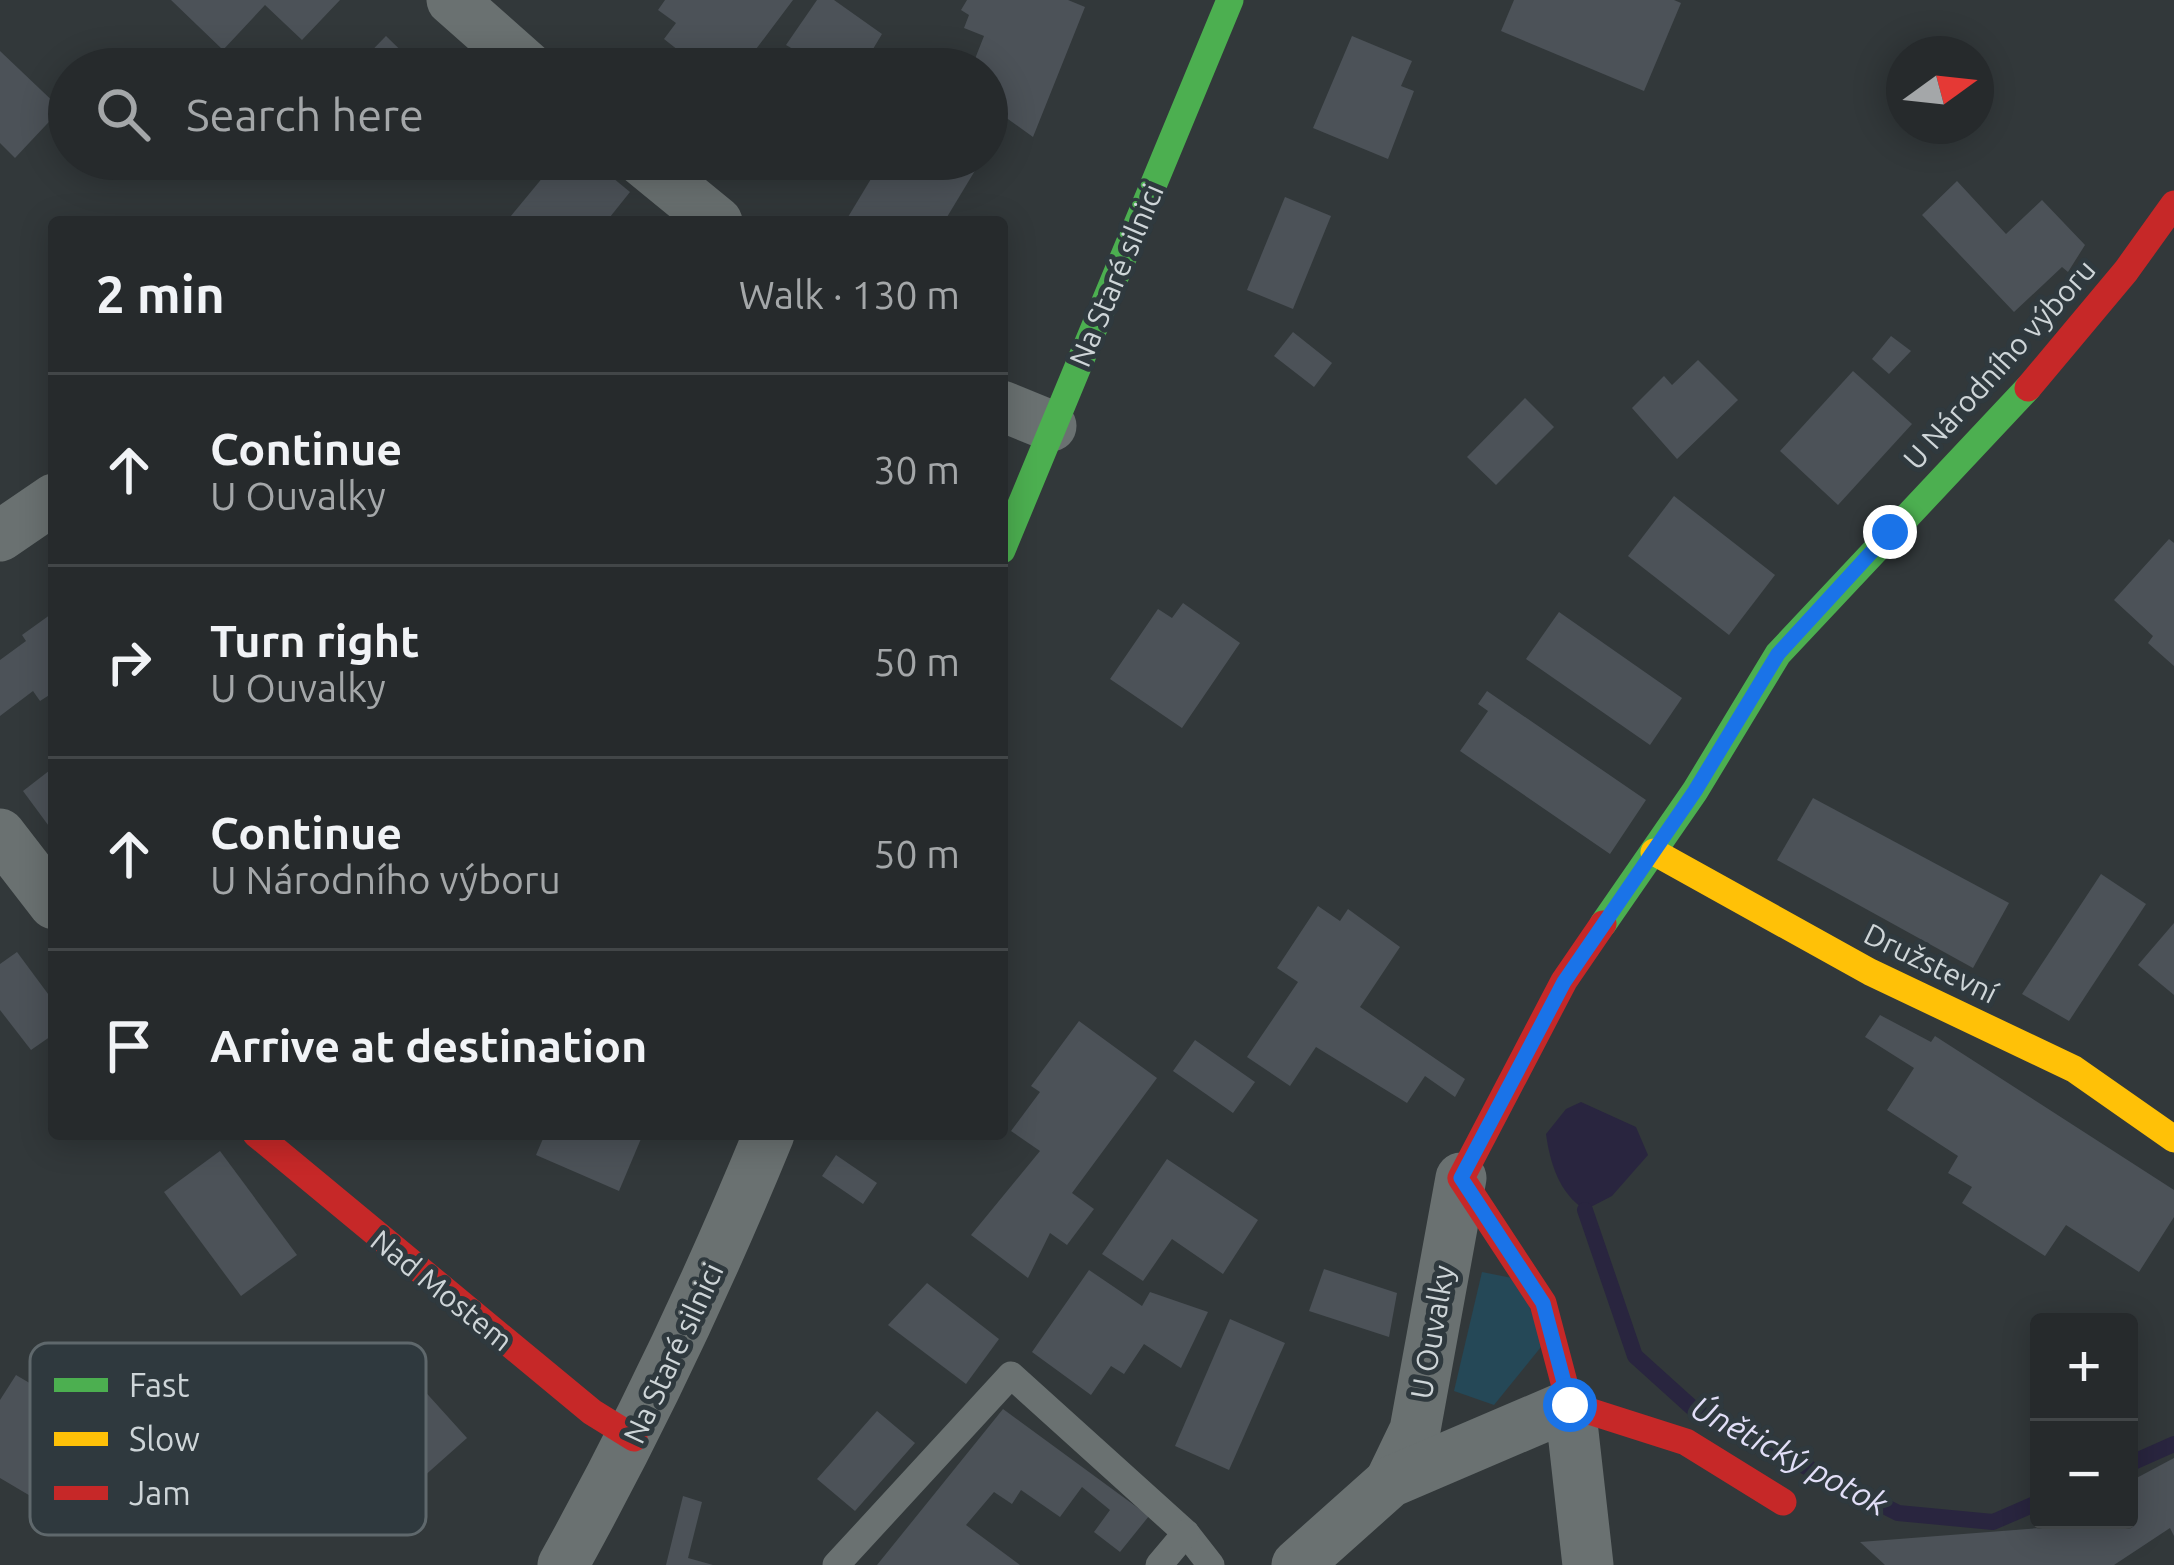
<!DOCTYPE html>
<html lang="en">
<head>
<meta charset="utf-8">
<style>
	:root { --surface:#262a2c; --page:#323638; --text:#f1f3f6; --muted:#a4a7a9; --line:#424648 }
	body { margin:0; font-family:Ubuntu,sans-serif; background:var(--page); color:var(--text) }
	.controls { position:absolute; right:36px; bottom:36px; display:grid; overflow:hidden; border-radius:12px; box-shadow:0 6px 30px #0003 }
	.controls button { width:108px; height:108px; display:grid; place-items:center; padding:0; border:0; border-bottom:3px solid var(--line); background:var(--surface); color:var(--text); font:60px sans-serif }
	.compass { position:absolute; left:1886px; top:36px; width:108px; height:108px; border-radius:50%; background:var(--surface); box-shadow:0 6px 30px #0003; rotate:75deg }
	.stop { position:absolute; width:36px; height:36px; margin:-27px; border:9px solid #1a73e8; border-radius:50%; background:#fff }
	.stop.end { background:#1a73e8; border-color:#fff; box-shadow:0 3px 12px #0008 }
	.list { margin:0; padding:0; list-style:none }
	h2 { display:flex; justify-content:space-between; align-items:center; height:156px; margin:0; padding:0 48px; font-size:51px }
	h2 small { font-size:39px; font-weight:400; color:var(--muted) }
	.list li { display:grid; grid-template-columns:78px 1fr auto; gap:36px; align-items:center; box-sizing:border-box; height:192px; padding:0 48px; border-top:3px solid var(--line) }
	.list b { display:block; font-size:45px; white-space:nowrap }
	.list p { margin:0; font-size:39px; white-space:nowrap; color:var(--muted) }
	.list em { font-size:39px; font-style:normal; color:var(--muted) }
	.icon { flex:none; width:66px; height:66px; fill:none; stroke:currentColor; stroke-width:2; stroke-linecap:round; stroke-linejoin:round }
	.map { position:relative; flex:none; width:2174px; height:1565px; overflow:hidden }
	.search { position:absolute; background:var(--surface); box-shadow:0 6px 30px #0003; left:48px; top:48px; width:960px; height:132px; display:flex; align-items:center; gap:30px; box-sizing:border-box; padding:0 42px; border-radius:66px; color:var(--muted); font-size:45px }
	.panel { position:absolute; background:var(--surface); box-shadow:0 6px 30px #0003; left:48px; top:216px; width:960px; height:924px; border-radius:12px }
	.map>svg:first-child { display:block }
</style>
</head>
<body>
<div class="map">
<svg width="2174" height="1565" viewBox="0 0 2174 1565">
	<rect width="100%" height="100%" fill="#32383a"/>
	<polygon fill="#254857" points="1482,1272 1517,1279 1545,1342 1494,1405 1454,1391"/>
	<path fill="#29253f" d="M 1581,1102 L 1636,1127 L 1648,1155 L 1612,1196 L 1585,1210 C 1559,1193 1550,1163 1546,1134 L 1566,1109 Z"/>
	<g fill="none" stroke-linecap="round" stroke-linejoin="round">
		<g stroke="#29253f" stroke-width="16">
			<polyline points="1585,1210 1635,1356 1697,1412 1898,1513 1993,1522 2039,1502"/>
			<polyline points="2129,1464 2174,1444"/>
		</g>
	</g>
	<g fill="#4c5258">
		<polygon points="171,0 340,0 302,40 265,5 223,50"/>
		<polygon points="665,0 793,0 741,69 702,69 664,39 676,23 658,10"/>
		<polygon points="817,0 834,0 882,34 861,69 827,69 786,45"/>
		<polygon points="967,0 1068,0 1085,7 1033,137 987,104 987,69 971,69 984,36 964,28 969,15 961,10"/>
		<polygon points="1514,0 1674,0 1681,3 1644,91 1501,31"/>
		<polygon points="386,36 420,69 354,69"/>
		<polygon points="1352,36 1412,61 1401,86 1414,91 1388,159 1313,128"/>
		<polygon points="0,51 61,109 15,158 0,143"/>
		<polygon points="558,159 590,159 630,192 606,222 506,222"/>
		<polygon points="883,159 982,159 944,222 845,222"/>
		<polygon points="1957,181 2006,234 2042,200 2085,245 2068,272 2062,267 2014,312 1922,215"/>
		<polygon points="1285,197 1331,216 1293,309 1247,290"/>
		<polygon points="1293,332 1332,363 1314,387 1274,356"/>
		<polygon points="1891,336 1911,351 1889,374 1872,359"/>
		<polygon points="1698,360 1738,400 1677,459 1632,408 1664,376 1672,385"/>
		<polygon points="1853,371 1912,424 1838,505 1780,451"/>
		<polygon points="1525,398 1554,427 1496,485 1467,457"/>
		<polygon points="1674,496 1775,575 1729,635 1628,556"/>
		<polygon points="2169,539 2174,543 2174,666 2148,643 2153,636 2114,600"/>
		<polygon points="1183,603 1240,643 1182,728 1110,679 1158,609 1172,618"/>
		<polygon points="54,612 54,692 40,701 33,691 0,716 0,660 26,641 22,635"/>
		<polygon points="1559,612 1682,698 1650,745 1526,659"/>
		<polygon points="1487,691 1646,800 1610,854 1460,751 1488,711 1478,704"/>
		<polygon points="54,767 54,833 23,791"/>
		<polygon points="1813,798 2009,903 1973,968 1777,860"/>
		<polygon points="2101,874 2146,904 2069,1021 2022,994"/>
		<polygon points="1318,906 1340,921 1348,909 1400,947 1360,1007 1465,1079 1455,1097 1425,1076 1407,1103 1316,1047 1290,1086 1247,1057 1298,982 1277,968"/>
		<polygon points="2174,923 2174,995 2138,965"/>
		<polygon points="17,952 54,1002 54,1034 31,1050 0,1010 0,964"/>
		<polygon points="1880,1015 1931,1042 1935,1036 2174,1190 2174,1217 2139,1272 2066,1225 2045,1256 1962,1203 1972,1187 1948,1173 1958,1156 1887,1110 1914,1068 1865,1037"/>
		<polygon points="1079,1021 1157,1078 1072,1193 1094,1209 1067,1245 1050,1233 1028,1278 971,1235 1040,1151 1011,1131 1040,1092 1031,1086"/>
		<polygon points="1195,1040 1255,1082 1233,1113 1173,1071"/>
		<polygon points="545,1134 643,1134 619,1191 536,1155"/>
		<polygon points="220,1151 297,1255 241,1296 164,1192"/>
		<polygon points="836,1155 877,1183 863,1204 822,1176"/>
		<polygon points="1167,1159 1258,1220 1223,1274 1172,1239 1143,1281 1102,1254"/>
		<polygon points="1324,1269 1397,1293 1389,1337 1309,1311"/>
		<polygon points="1089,1270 1142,1306 1150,1292 1208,1312 1181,1368 1144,1344 1124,1374 1111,1366 1091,1395 1032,1352"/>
		<polygon points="927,1283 999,1339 966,1384 888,1325"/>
		<polygon points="1230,1319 1285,1343 1229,1470 1175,1446"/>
		<polygon points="16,1375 99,1424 83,1450 88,1458 86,1473 78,1479 65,1479 49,1507 0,1478 0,1400"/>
		<polygon points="411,1376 467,1438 404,1494 372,1459 353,1469 320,1432 372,1385 386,1399"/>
		<polygon points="1003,1409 1149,1516 1120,1552 1094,1532 1110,1510 1082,1487 1060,1517 1021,1490 1012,1504 994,1492 966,1525 1020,1565 877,1565"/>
		<polygon points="877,1411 915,1443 855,1511 817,1479"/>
		<polygon points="2174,1458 2174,1536 2170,1528 2114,1565 1885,1565 1860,1542 2040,1528 2056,1520 2129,1520 2129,1482"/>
		<polygon points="683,1496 702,1502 688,1558 713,1565 666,1565"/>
	</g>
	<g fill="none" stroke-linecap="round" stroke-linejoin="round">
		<g stroke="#6a7171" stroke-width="27">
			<polyline points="836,1565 1011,1375 1186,1533 1211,1565"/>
			<polyline points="1159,1565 1186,1533"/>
		</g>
		<g stroke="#6a7171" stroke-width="51">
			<polyline points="452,0 530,69"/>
			<polyline points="640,159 717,222"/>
			<polyline points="1002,406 1051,426"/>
			<polyline points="0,536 54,499"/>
			<polyline points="0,834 54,904"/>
			<polyline points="1390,1482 1415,1430 1461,1178"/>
			<path d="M 563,1565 C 642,1423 707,1285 769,1134"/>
			<polyline points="1297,1565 1390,1482 1570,1405 1588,1565"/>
		</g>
		<g stroke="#4caf50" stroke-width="27">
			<polyline points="1002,550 1230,0"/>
			<polyline points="1603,924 1695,791 1778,654 2028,388"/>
		</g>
		<polyline stroke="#ffc107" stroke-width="27" points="1654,852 1870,972 2074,1069 2174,1139"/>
		<g stroke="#c62828" stroke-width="27">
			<polyline points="2028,388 2126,271 2174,204"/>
			<polyline points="1603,924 1564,981 1461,1178 1543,1303 1570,1405 1686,1442 1783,1502"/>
			<polyline points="256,1134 592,1412 634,1438"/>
		</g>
	</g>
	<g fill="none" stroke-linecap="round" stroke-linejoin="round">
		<polyline stroke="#1a73e8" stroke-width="15" points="1570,1405 1543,1303 1461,1178 1564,982 1695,791 1778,654 1890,532"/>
	</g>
	<g text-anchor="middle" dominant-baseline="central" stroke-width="10" stroke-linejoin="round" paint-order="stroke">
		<g font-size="30" fill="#ced5d8" stroke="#2f393e">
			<text transform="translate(1116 275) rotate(-67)">Na Staré silnici</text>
			<text transform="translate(1999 364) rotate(-48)">U Národního výboru</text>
			<text transform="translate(1931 963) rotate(26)">Družstevní</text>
			<text transform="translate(442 1290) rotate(39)">Nad Mostem</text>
			<text transform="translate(1432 1332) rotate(-80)">U Ouvalky</text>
			<text transform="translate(673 1353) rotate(-65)">Na Staré silnici</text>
		</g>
		<g font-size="33" font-style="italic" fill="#e1def7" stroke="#2f393e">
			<text transform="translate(1790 1455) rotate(28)">Únětický potok</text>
		</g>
	</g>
	<rect x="30" y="1343" width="396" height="192" rx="18" fill="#2f393e" stroke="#5f686c" stroke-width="3"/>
	<rect x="54" y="1378" width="54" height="14" fill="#4caf50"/>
	<rect x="54" y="1432" width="54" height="14" fill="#ffc107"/>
	<rect x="54" y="1486" width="54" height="14" fill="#c62828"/>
	<g font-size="33" fill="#ced5d8">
		<text x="129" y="1397">Fast</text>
		<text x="129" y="1451">Slow</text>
		<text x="129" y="1505">Jam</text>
	</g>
</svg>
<div class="controls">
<button>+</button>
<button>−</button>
</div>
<svg class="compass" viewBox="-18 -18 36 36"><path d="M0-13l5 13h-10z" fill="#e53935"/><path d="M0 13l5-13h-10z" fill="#a4a7a9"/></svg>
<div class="stop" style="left:1570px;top:1405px"></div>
<div class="stop end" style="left:1890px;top:532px"></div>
<div class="search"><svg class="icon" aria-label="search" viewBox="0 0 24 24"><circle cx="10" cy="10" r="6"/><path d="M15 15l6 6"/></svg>Search here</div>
<section class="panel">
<h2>2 min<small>Walk · 130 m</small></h2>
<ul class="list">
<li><svg class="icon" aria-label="ahead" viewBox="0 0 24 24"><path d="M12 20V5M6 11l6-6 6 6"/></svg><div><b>Continue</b><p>U Ouvalky</p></div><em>30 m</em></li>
<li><svg class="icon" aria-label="right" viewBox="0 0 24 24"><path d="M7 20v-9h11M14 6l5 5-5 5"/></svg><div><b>Turn right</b><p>U Ouvalky</p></div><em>50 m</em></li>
<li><svg class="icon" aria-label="ahead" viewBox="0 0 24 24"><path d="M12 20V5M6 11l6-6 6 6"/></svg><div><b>Continue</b><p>U Národního výboru</p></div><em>50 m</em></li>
<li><svg class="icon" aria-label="arrive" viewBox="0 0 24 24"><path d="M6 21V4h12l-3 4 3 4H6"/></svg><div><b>Arrive at destination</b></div></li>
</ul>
</section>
</div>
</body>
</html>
